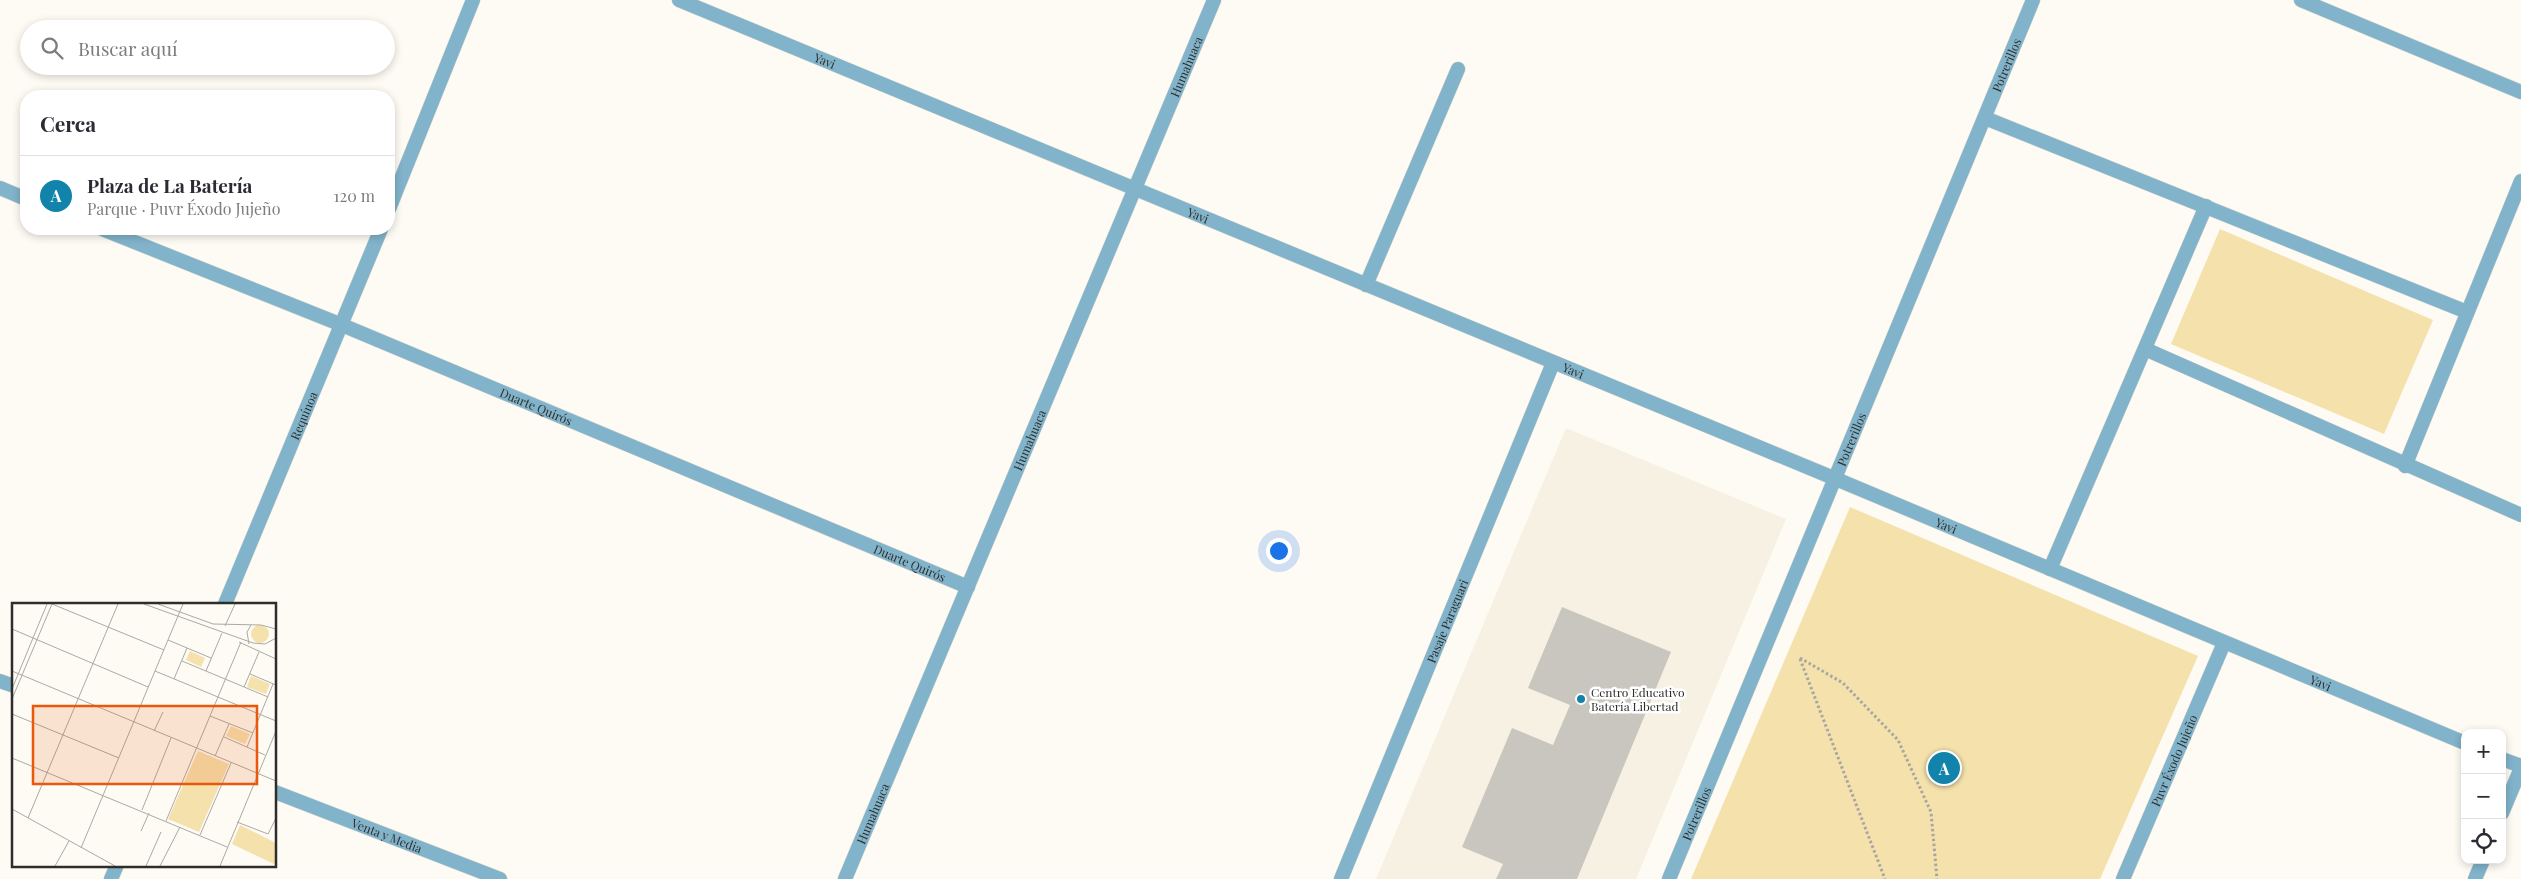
<!DOCTYPE html>
<html lang="es">
<head>
<meta charset="utf-8">
<style>
	:root { --surface:#fff; --page:#f7f7f7; --text:#2b2b33; --muted:#7c7c81; --line:#e1e1e2; --accent:#1283aa }
	body { margin:0; font-family:"Playfair Display",serif; background:var(--page); color:var(--text) }
	.controls { position:absolute; right:15px; bottom:15px; display:grid; overflow:hidden; border-radius:10px; box-shadow:0 2px 8px #0003 }
	.controls button { width:45px; height:45px; display:grid; place-items:center; padding:0; border:0; border-bottom:1px solid var(--line); background:var(--surface); color:var(--text); font:25px sans-serif }
	.you { position:absolute; left:1278px; top:550px; width:18px; height:18px; margin:-12px; border:4px solid #fff; border-radius:50%; background:#1a73e8; box-shadow:0 0 0 8px #1a73e833 }
	.badge { display:grid; place-items:center; width:32px; height:32px; border-radius:50%; background:var(--accent); color:#fff; font-size:16px; font-weight:700 }
	.pin { position:absolute; translate:-50% -50%; border:2px solid #fff; box-shadow:0 1px 5px #0006 }
	.list { margin:0; padding:0; list-style:none }
	h2 { display:flex; justify-content:space-between; align-items:center; height:65px; margin:0; padding:0 20px; font-size:21px }
	h2 small { font-size:16px; font-weight:400; color:var(--muted) }
	.list li { display:grid; grid-template-columns:32px 1fr auto; gap:15px; align-items:center; box-sizing:border-box; height:80px; padding:0 20px; border-top:1px solid var(--line) }
	.list b { display:block; font-size:19px; white-space:nowrap }
	.list p { margin:0; font-size:16px; white-space:nowrap; color:var(--muted) }
	.list em { font-size:16px; font-style:normal; color:var(--muted) }
	.icon { flex:none; width:28px; height:28px; fill:none; stroke:currentColor; stroke-width:2; stroke-linecap:round; stroke-linejoin:round }
	.map { position:relative; flex:none; width:2521px; height:879px; overflow:hidden }
	.search { position:absolute; background:var(--surface); box-shadow:0 2px 8px #0003; left:20px; top:20px; width:375px; height:55px; display:flex; align-items:center; gap:12px; box-sizing:border-box; padding:0 18px; border-radius:28px; color:var(--muted); font-size:19px }
	.panel { position:absolute; background:var(--surface); box-shadow:0 2px 8px #0003; left:20px; top:90px; width:375px; height:145px; border-radius:20px }
	.map>svg:first-child { display:block }
</style>
</head>
<body>
<div class="map">
<svg width="2521" height="879" viewBox="0 0 2521 879">
	<rect width="100%" height="100%" fill="#fdfbf4"/>
	<polygon fill="#f7f1e3" points="1566,428 1786,519 1636,879 1376,879"/>
	<g fill="#f4e1ac">
		<polygon points="2220,229 2433,320 2384,434 2171,344"/>
		<polygon points="1850,507 2198,656 2100,879 1691,879"/>
	</g>
	<polygon fill="#c9c6bf" points="1562,607 1671,652 1577,879 1496,879 1503,864 1462,847 1512,728 1553,745 1570,705 1528,688"/>
	<g fill="none" stroke-linecap="round" stroke-linejoin="round">
		<defs>
			<g id="minor">
				<path id="s1" d="M 679,0 L 1836,479 L 2465,743"/>
				<polyline points="2301,0 2521,92"/>
				<polyline points="1985,118 2467,312"/>
				<polyline points="0,188 26,199"/>
				<polyline points="389,209 473,0"/>
				<path id="s2" d="M 102,229 L 342,325 L 968,587"/>
				<polyline points="1366,285 1458,69"/>
				<polyline points="2145,349 2521,515"/>
				<polyline points="2405,466 2521,181"/>
				<polyline points="2050,569 2206,206"/>
				<path id="s3" d="M 225,604 L 381,229"/>
				<polyline points="0,681 14,686"/>
				<polyline points="2502,759 2521,766"/>
				<path id="s4" d="M 275,792 L 500,879"/>
				<polyline points="2502,813 2521,768"/>
				<polyline points="111,879 117,865"/>
				<path id="s5" d="M 845,879 L 1214,0"/>
				<path id="s6" d="M 1341,879 L 1553,363"/>
				<path id="s7" d="M 1669,879 L 2033,0"/>
				<path id="s8" d="M 2123,879 L 2224,643"/>
				<polyline points="2475,879 2483,860"/>
			</g>
		</defs>
		<use href="#minor" stroke="#d8d6d0" stroke-width="15"/>
		<g stroke="#a8a6a1" stroke-width="3" stroke-dasharray="2.5 2.5" stroke-linecap="butt">
			<polyline points="1800,658 1843,683 1898,740 1931,812 1937,879"/>
			<polyline points="1800,659 1885,879"/>
		</g>
		<use href="#minor" stroke="#81b3ca" stroke-width="14"/>
	</g>
	<circle fill="#1283aa" stroke="#fff" stroke-width="2" cx="1581" cy="699" r="5"/>
	<g text-anchor="middle" dominant-baseline="central" stroke-width="5" stroke-linejoin="round" paint-order="stroke">
		<g font-size="12" fill="#2e2d2b" stroke="#fff">
			<text stroke="none"><textPath href="#s1" startOffset="158">Yavi</textPath></text>
			<text stroke="none"><textPath href="#s5" startOffset="881">Humahuaca</textPath></text>
			<text stroke="none"><textPath href="#s7" startOffset="881">Potrerillos</textPath></text>
			<text stroke="none"><textPath href="#s1" startOffset="562">Yavi</textPath></text>
			<text stroke="none"><textPath href="#s1" startOffset="968">Yavi</textPath></text>
			<text stroke="none"><textPath href="#s2" startOffset="469">Duarte Quirós</textPath></text>
			<text stroke="none"><textPath href="#s3" startOffset="204">Requínoa</textPath></text>
			<text stroke="none"><textPath href="#s5" startOffset="476">Humahuaca</textPath></text>
			<text stroke="none"><textPath href="#s7" startOffset="476">Potrerillos</textPath></text>
			<text stroke="none"><textPath href="#s1" startOffset="1372">Yavi</textPath></text>
			<text stroke="none"><textPath href="#s2" startOffset="874">Duarte Quirós</textPath></text>
			<text stroke="none"><textPath href="#s6" startOffset="279">Pasaje Paraguari</textPath></text>
			<text stroke="none"><textPath href="#s1" startOffset="1778">Yavi</textPath></text>
			<text stroke="none"><textPath href="#s8" startOffset="129">Puvr Éxodo Jujeño</textPath></text>
			<text stroke="none"><textPath href="#s5" startOffset="71">Humahuaca</textPath></text>
			<text stroke="none"><textPath href="#s7" startOffset="71">Potrerillos</textPath></text>
			<text stroke="none"><textPath href="#s4" startOffset="120">Venta y Media</textPath></text>
		</g>
		<g font-size="12" fill="#2e2d2b" stroke="#fff" text-anchor="start">
			<text x="1591" y="692">Centro Educativo<tspan x="1591" dy="14">Batería Libertad</tspan></text>
		</g>
	</g>
	<g transform="translate(12 603)">
		<rect width="264" height="264" fill="#fdfbf4"/>
		<path d="M239 31a9 9 0 1 1 18 0a9 9 0 1 1-18 0ZM 178,48 L 193,55 L 189,64 L 174,57 ZM 239,73 L 258,81 L 254,91 L 235,84 ZM 219,123 L 238,131 L 233,141 L 214,133 ZM 186,148 L 217,161 L 187,229 L 156,216 ZM 228,222 L 264,240 L 264,262 L 220,241 Z" fill="#f4e1ac"/>
		<path fill="none" stroke="#aaa9a4" stroke-width="1" d="M 40,1 L 152,47M 132,1 L 241,40 L 253,41 L 264,35M 146,1 L 201,21 L 249,22 L 264,26M 213,23 L 223,1M 0,26 L 136,84M 156,37 L 199,55M 227,39 L 264,56M 237,41 L 235,29 L 239,22M 170,58 L 256,94M 0,68 L 264,178M 143,68 L 264,118M 194,68 L 210,30M 238,71 L 264,82M 162,76 L 175,45M 232,84 L 247,49M 0,86 L 35,1M 0,96 L 40,1M 0,111 L 107,155M 198,113 L 241,130M 142,128 L 151,109M 212,134 L 253,152M 235,144 L 261,81M 203,153 L 217,121M 0,155 L 215,244M 0,206 L 103,263M 130,207 L 159,135M 16,215 L 106,1M 154,218 L 229,39M 225,219 L 256,231 L 264,215M 129,228 L 137,210M 188,232 L 219,160M 69,245 L 171,1M 43,263 L 57,238M 134,263 L 149,229M 148,263 L 168,224M 208,263 L 264,128"/>
		<path fill="#e8590c" fill-opacity="0.15" stroke="#e8590c" stroke-width="2.5" d="M 21,103 L 245,103 L 245,181 L 21,181 Z"/>
		<rect width="264" height="264" fill="none" stroke="#2e2d2b" stroke-width="2.5"/>
	</g>
</svg>
<div class="controls">
<button>+</button>
<button>−</button>
<button><svg class="icon" aria-label="locate" viewBox="0 0 24 24"><circle cx="12" cy="12" r="6"/><path d="M12 2v4M12 18v4M2 12h4M18 12h4"/></svg></button>
</div>
<div class="you"></div>
<div class="pin badge" style="left:1944px;top:768px">A</div>
<div class="search"><svg class="icon" aria-label="search" viewBox="0 0 24 24"><circle cx="10" cy="10" r="6"/><path d="M15 15l6 6"/></svg>Buscar aquí</div>
<section class="panel">
<h2>Cerca<small></small></h2>
<ul class="list">
<li><span class="badge">A</span><div><b>Plaza de La Batería</b><p>Parque · Puvr Éxodo Jujeño</p></div><em>120 m</em></li>
</ul>
</section>
</div>
</body>
</html>
